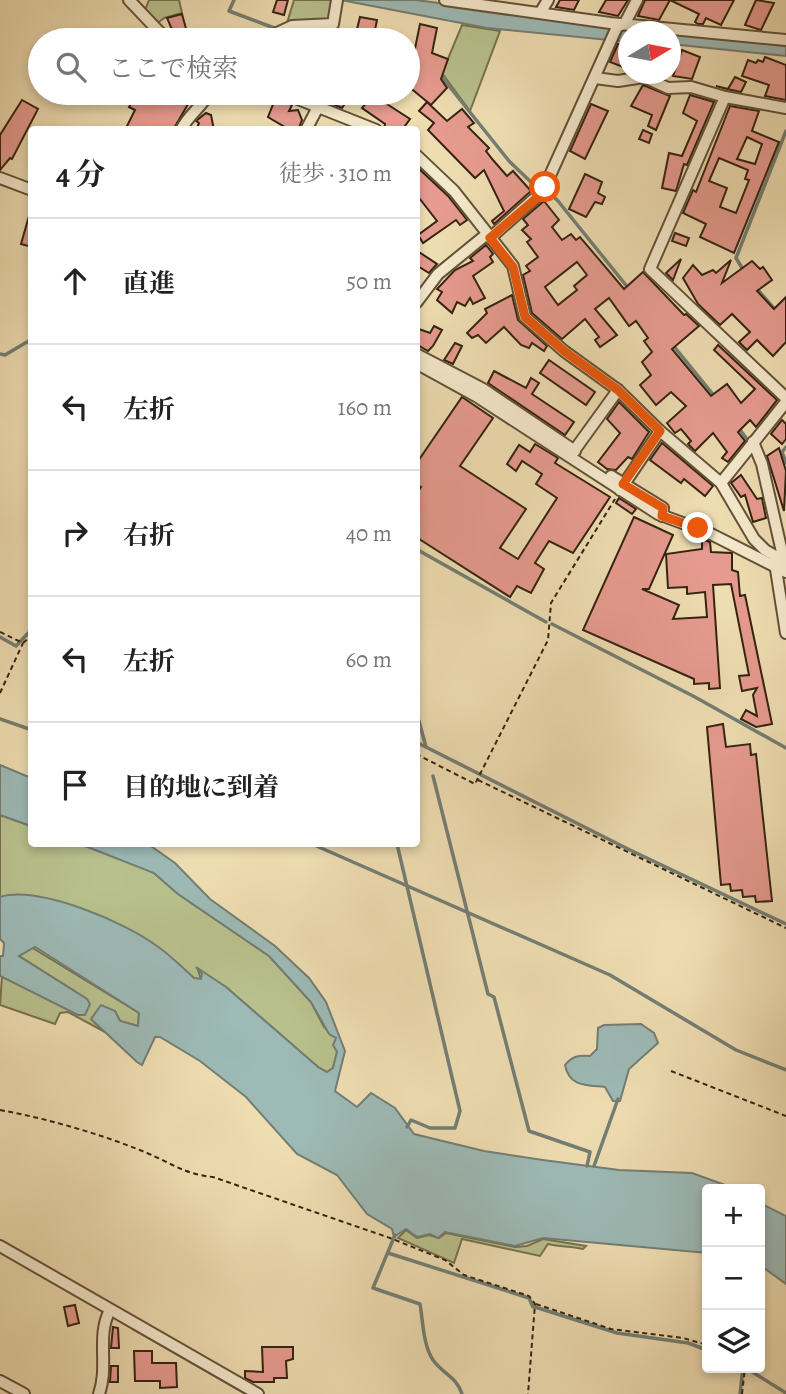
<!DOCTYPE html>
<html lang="ja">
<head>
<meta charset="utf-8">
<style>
	:root { --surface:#fff; --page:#f6f6f6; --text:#222; --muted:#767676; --line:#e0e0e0 }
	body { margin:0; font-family:Alegreya,"Noto Serif JP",serif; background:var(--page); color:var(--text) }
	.controls { position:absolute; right:21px; bottom:21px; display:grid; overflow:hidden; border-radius:7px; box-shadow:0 4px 10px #0003 }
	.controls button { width:63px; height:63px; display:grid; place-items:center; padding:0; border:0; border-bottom:2px solid var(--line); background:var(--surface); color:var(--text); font:35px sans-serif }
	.compass { position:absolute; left:618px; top:21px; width:63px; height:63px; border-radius:50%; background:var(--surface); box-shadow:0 4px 10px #0003; rotate:80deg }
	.stop { position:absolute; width:21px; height:21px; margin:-16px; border:5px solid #ea580c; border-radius:50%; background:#fff }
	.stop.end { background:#ea580c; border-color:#fff; box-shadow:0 2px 7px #0008 }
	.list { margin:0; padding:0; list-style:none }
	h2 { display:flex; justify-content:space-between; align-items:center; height:91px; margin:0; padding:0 28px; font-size:30px }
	h2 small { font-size:23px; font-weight:400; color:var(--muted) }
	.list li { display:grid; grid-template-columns:46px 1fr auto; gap:21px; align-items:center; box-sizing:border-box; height:126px; padding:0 28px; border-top:2px solid var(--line) }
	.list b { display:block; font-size:26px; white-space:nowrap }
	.list em { font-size:23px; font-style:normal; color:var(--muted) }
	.icon { flex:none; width:38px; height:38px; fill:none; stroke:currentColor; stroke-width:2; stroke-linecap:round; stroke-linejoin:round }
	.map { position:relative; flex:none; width:786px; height:1394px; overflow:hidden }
	.search { position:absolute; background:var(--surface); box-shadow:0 4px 10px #0003; left:28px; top:28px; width:392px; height:77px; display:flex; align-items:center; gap:18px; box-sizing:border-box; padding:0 24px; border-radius:38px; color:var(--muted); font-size:26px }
	.panel { position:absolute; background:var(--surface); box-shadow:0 4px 10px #0003; left:28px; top:126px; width:392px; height:721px; border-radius:7px }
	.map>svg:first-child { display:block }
</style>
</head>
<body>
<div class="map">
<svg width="786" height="1394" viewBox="0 0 786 1394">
	<rect width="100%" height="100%" fill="#efddb2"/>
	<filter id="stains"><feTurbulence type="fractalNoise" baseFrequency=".00286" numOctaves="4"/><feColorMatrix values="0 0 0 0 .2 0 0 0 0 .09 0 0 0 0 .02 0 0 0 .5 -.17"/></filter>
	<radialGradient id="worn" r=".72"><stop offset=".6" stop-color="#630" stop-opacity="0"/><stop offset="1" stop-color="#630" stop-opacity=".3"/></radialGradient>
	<g fill="#b8c18d" stroke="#76724e" stroke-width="2">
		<polygon points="149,0 179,0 182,13 164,18 155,25 145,10"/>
		<polygon points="294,0 335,0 330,21 287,23"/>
		<polygon points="462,25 500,31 470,111 442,73"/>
		<path d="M 0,815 L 31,826 L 32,844 L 80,844 L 134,863 L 154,873 L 178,894 L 269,956 L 311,1002 L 324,1027 L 336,1038 L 337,1052 L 333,1068 L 327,1072 L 318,1067 L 226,987 L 198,970 L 201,979 L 194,978 C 149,936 93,906 32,899 C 22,898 10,895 0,897 Z"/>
		<polygon points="31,947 139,1013 138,1026 120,1021 115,1011 94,1022 105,1032 68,1012 60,1013 55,1024 0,1005 2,976 24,985 87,999 19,956"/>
		<path d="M 406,1230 L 417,1238 L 429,1235 L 439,1238 L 446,1233 L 515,1247 L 527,1246 L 543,1239 L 586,1246 L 583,1249 C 569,1246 561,1247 548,1244 L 540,1256 L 462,1239 L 454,1263 L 398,1238 Z"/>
	</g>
	<g fill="#9dbab6" stroke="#737e74" stroke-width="2">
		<polygon points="341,0 416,0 654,31 628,32 628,42 487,28"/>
		<polygon points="670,33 786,46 786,56 671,44"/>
		<polygon points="0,765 31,778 31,826 0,815"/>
		<path d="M 80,844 L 148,844 L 175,863 L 210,899 L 275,946 L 309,978 L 326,1002 L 345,1051 L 335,1091 L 357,1107 L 371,1093 L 395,1108 L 414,1134 L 484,1151 L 543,1160 L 619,1170 L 692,1173 L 736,1189 L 707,1189 L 707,1253 L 543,1238 L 515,1246 L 445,1232 L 438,1238 L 430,1234 L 417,1237 L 406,1229 L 394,1237 L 392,1229 L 367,1214 L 337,1175 L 297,1154 L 246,1097 L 200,1061 L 160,1037 L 155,1037 L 142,1065 L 137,1062 L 91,1019 L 101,1005 L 115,1011 L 120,1021 L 138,1026 L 139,1013 L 35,947 L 19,956 L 87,999 L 90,1004 L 85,1015 L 78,1015 L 0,976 L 0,956 L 3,956 L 4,943 L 0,939 L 0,897 C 38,885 125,922 157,946 C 170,955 182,967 194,978 L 201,979 L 202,974 L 196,967 L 226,987 L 318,1067 L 327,1072 L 333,1068 L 337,1052 L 333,1045 L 336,1038 L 329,1034 L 311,1002 L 269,956 L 178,894 L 154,873 Z"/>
		<path d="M 641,1024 L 654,1033 L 658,1043 L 629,1069 L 620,1101 L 613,1101 L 605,1087 C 587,1085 569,1087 565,1065 C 572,1056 579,1055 590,1056 L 597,1049 L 598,1028 L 604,1025 Z"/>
		<polygon points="760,1203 786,1216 786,1284 760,1265"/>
	</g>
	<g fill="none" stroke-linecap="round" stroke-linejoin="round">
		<g stroke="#737e74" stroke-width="3.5">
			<polyline points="234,0 229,11 277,29"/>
			<polyline points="284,32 308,40"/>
			<polyline points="441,76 509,161 535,186 548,191 558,201 629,289"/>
			<polyline points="744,271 736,258 786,131"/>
			<polyline points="757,289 777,312"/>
			<polyline points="672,344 716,398"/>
			<polyline points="0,354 5,355 32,339"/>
			<polyline points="738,427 749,442"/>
			<polyline points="786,447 782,452 786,463"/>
			<polyline points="416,549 546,622"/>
			<polyline points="552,624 695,697 786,748"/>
			<polyline points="0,637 16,646 32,629"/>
			<polyline points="416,710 426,747"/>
			<polyline points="0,719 32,730"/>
			<polyline points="416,742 630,850 786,924"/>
			<polyline points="433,776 488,994 494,997 529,1131 590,1152 587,1166"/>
			<polyline points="312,844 610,975 736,1050 786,1070"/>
			<polyline points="397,844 460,1111 455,1128 430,1128 411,1120 407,1127"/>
			<polyline points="594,1166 618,1099"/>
			<path d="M 395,1235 L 373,1288 L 420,1304 C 423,1321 423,1345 433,1360 C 443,1374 457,1377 462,1394"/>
			<polyline points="388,1253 529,1298 533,1307"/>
			<polyline points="535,1307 617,1333 688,1343 707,1350"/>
			<polyline points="134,1329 247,1394"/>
			<polyline points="746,1368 786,1393"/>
			<polyline points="740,1394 743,1368"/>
		</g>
	</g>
	<g fill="#e79b90" stroke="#342310" stroke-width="2" fill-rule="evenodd">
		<polygon points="277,0 288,0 284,15 273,12"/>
		<polygon points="560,0 579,0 574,10 556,7"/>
		<polygon points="606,0 628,0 618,16 599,12"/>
		<polygon points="645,0 670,0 659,20 638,16"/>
		<polygon points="670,0 734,0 721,25 706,18 703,24 698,24 695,22 699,14"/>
		<polygon points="756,0 774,3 761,30 745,25"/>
		<polygon points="182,14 188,36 176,39 167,18"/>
		<polygon points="360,17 377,20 373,40 317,40 319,33 357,29"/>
		<polygon points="420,24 437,28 432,53 448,59 441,79 447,88 431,105 408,86 408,71 410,73"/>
		<polygon points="618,44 628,48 623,67 610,62"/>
		<polygon points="682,50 700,57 692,79 673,76"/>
		<polygon points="765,57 786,65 786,100 765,96 769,85 742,76 748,60 756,63 758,60 763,62"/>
		<polygon points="735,77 746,82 741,92 727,89 716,86 728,89"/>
		<polygon points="643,85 670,96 656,130 648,126 652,115 631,106"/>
		<polygon points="138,93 177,93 191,99 173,130 134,130 127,126 135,110 129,107"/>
		<polygon points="337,93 352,93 342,108 330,103"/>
		<polygon points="373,95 410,119 402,130 384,130 385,124 362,108"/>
		<polygon points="690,95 714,102 687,165 684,164 676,191 662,188 669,153 682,156 697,121 683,113"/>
		<polygon points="276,97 292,105 289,111 298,110 302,120 298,130 290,130 268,117"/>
		<polygon points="22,100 38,109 12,159 10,158 0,170 0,135"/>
		<polygon points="427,102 447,121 462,109 474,123 468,127 489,148 486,151 493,160 507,176 513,171 531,191 494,224 492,221 504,211 484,170 475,178 428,130 434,123 419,111"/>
		<polygon points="591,104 608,111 585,159 570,151"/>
		<path d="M 730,106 L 759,111 L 752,131 L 779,142 L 734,253 L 700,237 L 706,224 L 683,213 L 693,190 L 696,192 ZM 747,137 L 762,144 L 755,164 L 737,159 ZM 719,158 L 748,170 L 745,179 L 749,180 L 736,213 L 720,207 L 727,188 L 709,181 Z"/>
		<polygon points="206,113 211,115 214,130 196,130 199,123 196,121"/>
		<polygon points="643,130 652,134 649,143 639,139"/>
		<polygon points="416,166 448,196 467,220 460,225 456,220 423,243 418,235 437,221 416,194"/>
		<polygon points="585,174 602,182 598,193 605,197 602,204 595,202 586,217 569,209"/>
		<path d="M 544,201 L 559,220 L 552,227 L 562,240 L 571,234 L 576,240 L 580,237 L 624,289 L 643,272 L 684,315 L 686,314 L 699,326 L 672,349 L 711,396 L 727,384 L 741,403 L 755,389 L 714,350 L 718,345 L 777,400 L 756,427 L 750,420 L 738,432 L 745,441 L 728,462 L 722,458 L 727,452 L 713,433 L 695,451 L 688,444 L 691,441 L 681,429 L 675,433 L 667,423 L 686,406 L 671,392 L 656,405 L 640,385 L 651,375 L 642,362 L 652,352 L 644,341 L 648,338 L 636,321 L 629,326 L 609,298 L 595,309 L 617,335 L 600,347 L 595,340 L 599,337 L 585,319 L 562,339 L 532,313 L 523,275 L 530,271 L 526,266 L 538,257 L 527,242 L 531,239 L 522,230 L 528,225 L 523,219 ZM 577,262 L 587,275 L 574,286 L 577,290 L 558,305 L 545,287 Z"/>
		<polygon points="29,216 32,216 32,247 21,244"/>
		<polygon points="675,233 689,238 686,246 672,241"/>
		<polygon points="486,245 493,254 490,257 493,262 473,276 485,298 473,304 470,298 465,306 457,302 452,313 437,300 442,292 437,289 455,270 473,261 470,258"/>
		<polygon points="416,250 437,264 429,273 416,265"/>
		<polygon points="681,259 673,280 666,273"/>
		<polygon points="731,260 722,283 752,261 760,269 763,267 772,280 757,291 774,309 786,297 786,342 773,356 757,340 747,350 739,342 750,332 732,314 720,325 698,304 683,278 693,265 702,275 713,270 716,273"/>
		<polygon points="512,295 518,320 547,346 544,351 532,343 529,348 521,345 504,327 486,343 478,335 472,338 467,333 487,313 485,309"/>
		<polygon points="434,326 442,330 433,346 428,351 416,344 416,328 430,333"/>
		<polygon points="455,343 462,346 453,364 444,360"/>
		<polygon points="549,360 595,392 586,405 540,373"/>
		<polygon points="494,371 526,388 531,378 539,383 532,394 574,422 565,435 488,383"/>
		<polygon points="462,397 493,418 460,466 526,509 500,548 518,559 557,498 536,484 542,474 522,461 516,471 507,464 519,445 530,452 535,444 558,458 555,463 610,497 573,553 549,541 535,563 544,569 531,593 517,586 510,597 416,537 416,494 421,487 416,484 416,464"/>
		<polygon points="619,402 649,432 632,459 628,457 616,470 607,469 598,462 620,433 607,419"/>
		<polygon points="782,420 786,424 786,439 782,444 771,434"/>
		<polygon points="662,443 713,486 705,496 684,479 681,483 650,460"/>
		<polygon points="779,448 786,471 784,511 767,456"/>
		<polygon points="741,475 757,499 762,498 766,518 753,522 745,495 741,497 731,483"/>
		<polygon points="619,498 636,509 632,514 616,503"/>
		<polygon points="634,517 673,535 649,589 642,589 679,605 673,619 707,617 705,592 687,594 687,587 668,588 666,554 702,549 702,539 710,542 711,552 732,553 732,570 738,572 740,596 745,595 772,724 756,727 741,719 746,710 757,716 753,695 757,688 742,691 739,676 749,675 731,584 713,585 720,688 709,689 709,683 694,684 694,679 583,630"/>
		<polygon points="723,724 726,747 750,744 751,755 756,754 772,901 756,902 755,896 743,897 742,890 731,891 730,884 721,885 707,727"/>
		<polygon points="75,1305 79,1323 68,1326 64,1307"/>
		<polygon points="113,1327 118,1328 119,1348 111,1348"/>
		<polygon points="262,1347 293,1347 293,1359 286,1361 287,1378 274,1378 274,1382 253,1382 245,1378 245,1371 263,1372"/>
		<polygon points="134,1351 152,1351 152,1363 176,1363 177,1387 160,1388 160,1381 135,1381"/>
		<polygon points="111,1366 118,1366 118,1382 110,1382"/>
	</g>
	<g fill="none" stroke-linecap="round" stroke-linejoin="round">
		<defs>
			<g id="minor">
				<polyline points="129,0 167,40"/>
				<polyline points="445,0 610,23 786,40"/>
				<polyline points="540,13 548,0"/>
				<polyline points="262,40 292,26 333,24 337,0"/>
				<polyline points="595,78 618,81 644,77 668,88 691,87 725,97 786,108"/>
				<polyline points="283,93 376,130"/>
				<polyline points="725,97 650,269 786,398"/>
				<path d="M 181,130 C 189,114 200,109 209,93"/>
				<polyline points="306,130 318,107"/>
				<polyline points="416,155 454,191 513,266 525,317 564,351 618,390 660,431 721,483 754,539 765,550 786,562"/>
				<polyline points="0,178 32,190"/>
				<polyline points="490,238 543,191 617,27 625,23 637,0"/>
				<polyline points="416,303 438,274 487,234"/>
				<polyline points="416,354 483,389 575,451"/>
				<polyline points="416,363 476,396 658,514 707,532 786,572"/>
				<polyline points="753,442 762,464 784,561"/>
				<polyline points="571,455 618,390"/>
				<polyline points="611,476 663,508 662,516"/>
				<polyline points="721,483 786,402"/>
				<polyline points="620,490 660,431"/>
				<polyline points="775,563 786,633"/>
				<polyline points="0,1246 258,1394"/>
				<polyline points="0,1381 24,1394"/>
				<path d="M 99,1394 C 109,1366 96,1336 110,1310"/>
			</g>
		</defs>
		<use href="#minor" stroke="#635238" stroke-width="14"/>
		<g stroke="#342310" stroke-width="2" stroke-dasharray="5 3.5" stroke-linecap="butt">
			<polyline points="0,632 23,643 32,635"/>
			<polyline points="0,693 23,643"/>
			<polyline points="416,754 475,784 548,640 551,603 615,499"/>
			<polyline points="478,780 786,928"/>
			<polyline points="671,1071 786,1116"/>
			<path d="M 0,1110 C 49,1119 101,1134 147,1153 C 173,1164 184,1174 213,1177 L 390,1238 L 445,1260 L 464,1275 L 529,1296 L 535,1304 L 528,1394"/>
			<polyline points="536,1304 611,1329 683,1338 707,1345"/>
			<polyline points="742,1394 745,1368"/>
		</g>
		<use href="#minor" stroke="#f5e9cd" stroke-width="10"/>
	</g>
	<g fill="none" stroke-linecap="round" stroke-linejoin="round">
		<polyline stroke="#ea580c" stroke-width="9" points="545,187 538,197 490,238 513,267 525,317 564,351 618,390 660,431 623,484 663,508 662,516 698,528"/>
	</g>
	<rect width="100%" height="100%" filter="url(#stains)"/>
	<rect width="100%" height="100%" fill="url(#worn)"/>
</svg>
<div class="controls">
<button>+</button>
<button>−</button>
<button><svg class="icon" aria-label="layers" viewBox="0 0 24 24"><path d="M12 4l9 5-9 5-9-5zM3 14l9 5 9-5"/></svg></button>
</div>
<svg class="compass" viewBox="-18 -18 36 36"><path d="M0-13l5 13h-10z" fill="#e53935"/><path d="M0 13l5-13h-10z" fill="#767676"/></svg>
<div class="stop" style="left:545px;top:187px"></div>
<div class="stop end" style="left:698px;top:528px"></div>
<div class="search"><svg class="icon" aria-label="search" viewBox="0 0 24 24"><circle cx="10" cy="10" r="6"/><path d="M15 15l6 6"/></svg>ここで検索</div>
<section class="panel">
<h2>4 分<small>徒歩 · 310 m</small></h2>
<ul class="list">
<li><svg class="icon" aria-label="ahead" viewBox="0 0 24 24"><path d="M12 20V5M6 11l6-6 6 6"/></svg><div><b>直進</b></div><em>50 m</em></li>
<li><svg class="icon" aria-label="left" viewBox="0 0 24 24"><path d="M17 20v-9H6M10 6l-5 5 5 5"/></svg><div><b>左折</b></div><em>160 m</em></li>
<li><svg class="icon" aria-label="right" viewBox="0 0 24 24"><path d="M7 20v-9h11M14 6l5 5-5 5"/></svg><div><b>右折</b></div><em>40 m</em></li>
<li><svg class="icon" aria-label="left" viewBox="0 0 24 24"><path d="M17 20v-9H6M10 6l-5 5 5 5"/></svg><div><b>左折</b></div><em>60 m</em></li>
<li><svg class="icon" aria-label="arrive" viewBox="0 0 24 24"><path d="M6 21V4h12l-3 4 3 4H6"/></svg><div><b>目的地に到着</b></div></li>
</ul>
</section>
</div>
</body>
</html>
